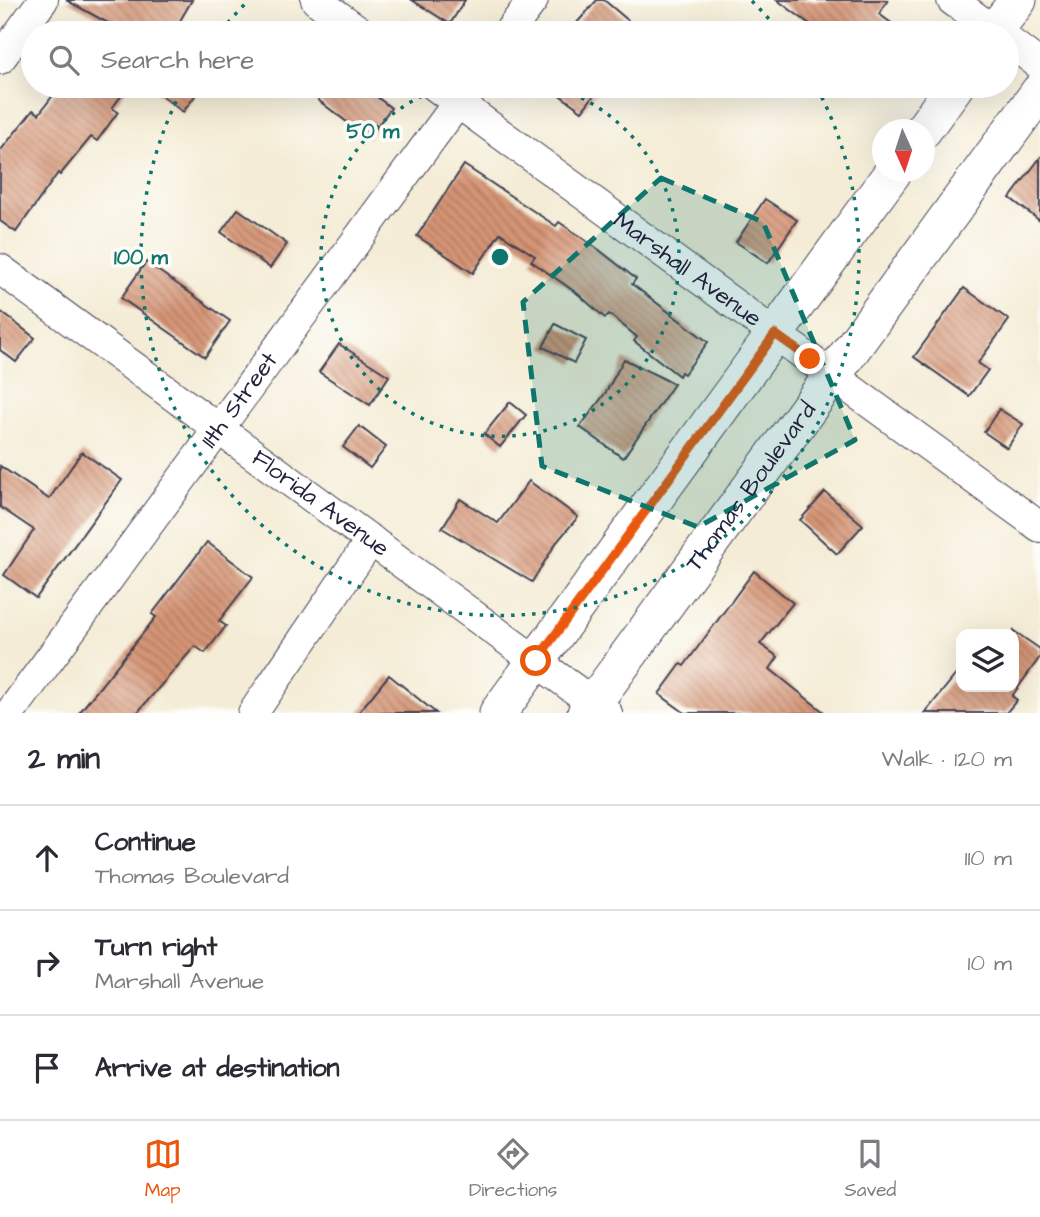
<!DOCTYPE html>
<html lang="en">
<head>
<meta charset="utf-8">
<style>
	:root { --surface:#fff; --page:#f2f2f3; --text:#2b2b33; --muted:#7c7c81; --line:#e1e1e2; --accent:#ea580c }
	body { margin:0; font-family:"Architects Daughter",sans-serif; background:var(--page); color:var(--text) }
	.controls { position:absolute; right:21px; bottom:21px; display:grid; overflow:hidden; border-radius:14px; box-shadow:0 7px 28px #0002 }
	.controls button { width:63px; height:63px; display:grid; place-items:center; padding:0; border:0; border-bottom:2px solid var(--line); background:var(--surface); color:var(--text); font:35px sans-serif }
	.compass { position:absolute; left:872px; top:119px; width:63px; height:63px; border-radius:50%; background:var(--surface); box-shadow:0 7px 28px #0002; rotate:177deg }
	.stop { position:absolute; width:21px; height:21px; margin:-16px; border:5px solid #ea580c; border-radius:50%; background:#fff }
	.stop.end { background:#ea580c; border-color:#fff; box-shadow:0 2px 7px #0008 }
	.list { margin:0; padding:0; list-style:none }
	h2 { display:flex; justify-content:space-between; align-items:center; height:91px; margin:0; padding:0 28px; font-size:30px }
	h2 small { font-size:23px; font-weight:400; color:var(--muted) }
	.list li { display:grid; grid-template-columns:46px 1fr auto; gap:21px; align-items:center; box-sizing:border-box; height:105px; padding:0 28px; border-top:2px solid var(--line) }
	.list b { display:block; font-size:26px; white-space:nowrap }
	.list p { margin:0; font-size:23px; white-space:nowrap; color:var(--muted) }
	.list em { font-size:23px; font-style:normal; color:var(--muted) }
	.icon { flex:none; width:38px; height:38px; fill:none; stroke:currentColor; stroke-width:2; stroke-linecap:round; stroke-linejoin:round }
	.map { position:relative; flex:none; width:1040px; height:713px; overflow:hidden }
	.search { position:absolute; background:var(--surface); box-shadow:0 7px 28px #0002; left:21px; right:21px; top:21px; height:77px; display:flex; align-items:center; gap:18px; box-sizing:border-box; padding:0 24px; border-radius:38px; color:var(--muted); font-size:26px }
	.sheet { height:406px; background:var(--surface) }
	nav { display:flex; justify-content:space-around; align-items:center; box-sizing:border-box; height:98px; border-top:2px solid var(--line); background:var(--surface); font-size:19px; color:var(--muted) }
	nav a { display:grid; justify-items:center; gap:4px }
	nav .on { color:var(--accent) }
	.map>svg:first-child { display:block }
</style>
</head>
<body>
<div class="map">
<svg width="1040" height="713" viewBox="0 0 1040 713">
	<defs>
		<pattern id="building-back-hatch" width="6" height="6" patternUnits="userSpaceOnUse" patternTransform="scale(1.75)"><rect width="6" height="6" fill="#d59475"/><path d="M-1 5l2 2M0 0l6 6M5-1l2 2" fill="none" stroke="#ac7861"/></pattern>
	</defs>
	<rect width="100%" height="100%" fill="#fdfcf7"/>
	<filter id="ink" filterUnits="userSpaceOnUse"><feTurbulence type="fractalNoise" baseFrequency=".0143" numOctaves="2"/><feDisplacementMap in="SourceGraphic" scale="14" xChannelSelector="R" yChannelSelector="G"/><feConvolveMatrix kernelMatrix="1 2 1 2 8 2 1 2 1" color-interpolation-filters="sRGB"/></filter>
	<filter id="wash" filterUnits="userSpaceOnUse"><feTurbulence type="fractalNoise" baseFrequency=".00686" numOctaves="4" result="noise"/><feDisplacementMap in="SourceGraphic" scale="28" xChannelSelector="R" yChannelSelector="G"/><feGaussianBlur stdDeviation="1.57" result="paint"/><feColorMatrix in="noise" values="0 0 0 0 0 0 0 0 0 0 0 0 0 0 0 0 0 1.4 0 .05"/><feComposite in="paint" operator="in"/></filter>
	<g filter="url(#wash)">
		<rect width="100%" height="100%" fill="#f4ecd6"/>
		<g id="blocks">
			<g fill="url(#building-back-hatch)">
				<polygon points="66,0 192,0 173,33 126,33"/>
				<polygon points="412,0 465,0 450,24"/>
				<polygon points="597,0 604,0 643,33 568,33"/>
				<polygon points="777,0 888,0 879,14 905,33 822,33"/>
				<polygon points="60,86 129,86 112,108 118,112 97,141 91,137 60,175 58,173 16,232 0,221 0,151 33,110 39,114"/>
				<polygon points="149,86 186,86 197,93 183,112"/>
				<polygon points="329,86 363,86 391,108 368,138 318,100"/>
				<polygon points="547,86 601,86 582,111"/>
				<polygon points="1040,158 1040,221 1010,198"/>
				<polygon points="464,165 556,226 559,222 598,249 636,279 632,284 708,342 684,374 681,372 679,376 634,341 637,337 609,314 605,318 578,294 531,261 535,256 500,233 473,273 417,236"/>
				<polygon points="765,199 797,220 768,263 736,242"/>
				<polygon points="238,209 287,244 270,268 221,232"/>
				<polygon points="146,262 230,321 205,357 121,298"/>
				<polygon points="964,288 1009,320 978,363 988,370 969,396 914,357"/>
				<polygon points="0,311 35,338 16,362 0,350"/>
				<polygon points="555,324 586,340 574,363 543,347"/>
				<polygon points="339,344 389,376 370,405 319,372"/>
				<polygon points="624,359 674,384 623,458 580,427 606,392"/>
				<polygon points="510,402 526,415 500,447 484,434"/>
				<polygon points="999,409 1023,424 1007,448 984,432"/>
				<polygon points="359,426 386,447 370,468 343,447"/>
				<polygon points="82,452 122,480 36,598 4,575 34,530 0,507 0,466 49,499"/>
				<polygon points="529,481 578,517 556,543 532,582 442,528 460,499 498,523"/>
				<polygon points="825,492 863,525 837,554 800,520"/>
				<polygon points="207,542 253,577 219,621 226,626 205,653 195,646 137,713 79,713 156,617 152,614"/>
				<polygon points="754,571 793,603 760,644 778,657 770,669 825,713 685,713 659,694 681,664 684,666"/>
				<polygon points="1014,631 1040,649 1040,657 1012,696 1017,700 1006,713 925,713 961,668 961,687 1014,687"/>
				<polygon points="389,675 436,713 358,713"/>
			</g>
		</g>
	</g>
	<g filter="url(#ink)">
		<use href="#blocks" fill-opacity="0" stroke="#424052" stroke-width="2"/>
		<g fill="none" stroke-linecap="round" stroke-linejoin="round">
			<defs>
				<g id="minor">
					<polyline points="316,0 362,33"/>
					<polyline points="952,0 997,33"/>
					<polyline points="508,33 533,0"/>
					<polyline points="1007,40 1040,65"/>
					<polyline points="0,59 43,0"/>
					<path id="s1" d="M 435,86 L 1040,527"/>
					<path id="s2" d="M 0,269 L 607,713"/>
					<path id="s3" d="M 10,713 L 470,86"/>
					<polyline points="253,713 371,540"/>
				</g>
				<g id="major">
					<polyline points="993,33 1018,0"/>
					<polyline points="923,130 955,86"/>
					<polyline points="498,713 893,172"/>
					<path id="s4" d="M 586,713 L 1040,91"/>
				</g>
			</defs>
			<use href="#minor" stroke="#424052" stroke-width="32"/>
			<use href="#major" stroke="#424052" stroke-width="39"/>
			<use href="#minor" stroke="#fff" stroke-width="30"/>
			<use href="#major" stroke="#fff" stroke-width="37"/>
		</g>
	</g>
	<g fill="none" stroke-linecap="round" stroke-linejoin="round" filter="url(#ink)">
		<polyline stroke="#ea580c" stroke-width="9" points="536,661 775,334 810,359"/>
	</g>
	<path fill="#0f766e" fill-opacity="0.2" stroke="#0f766e" stroke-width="5" stroke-dasharray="14 9" stroke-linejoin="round" d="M 661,178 L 763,222 L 855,440 L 698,527 L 542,466 L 523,302 Z"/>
	<g fill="none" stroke="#0f766e" stroke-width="3.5" stroke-dasharray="3.5 7">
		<path d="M552 86A179 179 0 1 1 448 86"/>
		<path d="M221 31A359 359 0 0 1 248 1M752 1A359 359 0 0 1 779 31M817 88A359 359 0 1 1 183 88"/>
	</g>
	<g text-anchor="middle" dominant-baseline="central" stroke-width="7" stroke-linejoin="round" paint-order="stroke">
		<g font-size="24" fill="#22223b" stroke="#fdfcf7">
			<text stroke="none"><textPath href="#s1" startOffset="312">Marshall Avenue</textPath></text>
			<text stroke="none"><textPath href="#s3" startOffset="388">11th Street</textPath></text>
			<text stroke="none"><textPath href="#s4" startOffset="280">Thomas Boulevard</textPath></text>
			<text stroke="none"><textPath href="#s2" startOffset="397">Florida Avenue</textPath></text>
		</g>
	</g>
	<circle cx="500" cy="257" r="10" fill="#0f766e" stroke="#fdfcf7" stroke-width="3.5"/>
	<g font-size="21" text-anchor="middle" font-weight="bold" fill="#0f766e" stroke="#fdfcf7" stroke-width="7" stroke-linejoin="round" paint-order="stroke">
		<text x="373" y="138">50 m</text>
		<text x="141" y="264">100 m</text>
	</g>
</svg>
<div class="controls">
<button><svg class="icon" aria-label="layers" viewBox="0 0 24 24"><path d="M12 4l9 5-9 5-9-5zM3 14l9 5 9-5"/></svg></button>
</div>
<svg class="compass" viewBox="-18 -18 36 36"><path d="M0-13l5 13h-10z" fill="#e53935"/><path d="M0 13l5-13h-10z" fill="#7c7c81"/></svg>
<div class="stop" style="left:536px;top:661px"></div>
<div class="stop end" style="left:810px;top:359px"></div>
<div class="search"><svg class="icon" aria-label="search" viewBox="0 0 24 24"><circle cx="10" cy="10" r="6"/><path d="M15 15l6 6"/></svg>Search here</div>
</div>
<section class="sheet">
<h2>2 min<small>Walk · 120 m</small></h2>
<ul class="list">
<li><svg class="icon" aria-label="ahead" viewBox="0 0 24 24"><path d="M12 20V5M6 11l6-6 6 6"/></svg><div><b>Continue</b><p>Thomas Boulevard</p></div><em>110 m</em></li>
<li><svg class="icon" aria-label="right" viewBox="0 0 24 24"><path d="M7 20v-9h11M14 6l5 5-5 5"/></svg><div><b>Turn right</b><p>Marshall Avenue</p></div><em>10 m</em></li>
<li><svg class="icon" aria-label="arrive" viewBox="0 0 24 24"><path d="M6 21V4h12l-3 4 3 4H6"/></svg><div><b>Arrive at destination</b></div></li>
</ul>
</section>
<nav>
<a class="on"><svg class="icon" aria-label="map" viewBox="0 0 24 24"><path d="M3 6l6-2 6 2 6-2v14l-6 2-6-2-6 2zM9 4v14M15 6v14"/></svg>Map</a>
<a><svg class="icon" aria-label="directions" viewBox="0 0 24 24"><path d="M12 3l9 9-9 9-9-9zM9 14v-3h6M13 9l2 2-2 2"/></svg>Directions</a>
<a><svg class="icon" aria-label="saved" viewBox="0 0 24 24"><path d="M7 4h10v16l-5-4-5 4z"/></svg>Saved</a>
</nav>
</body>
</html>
